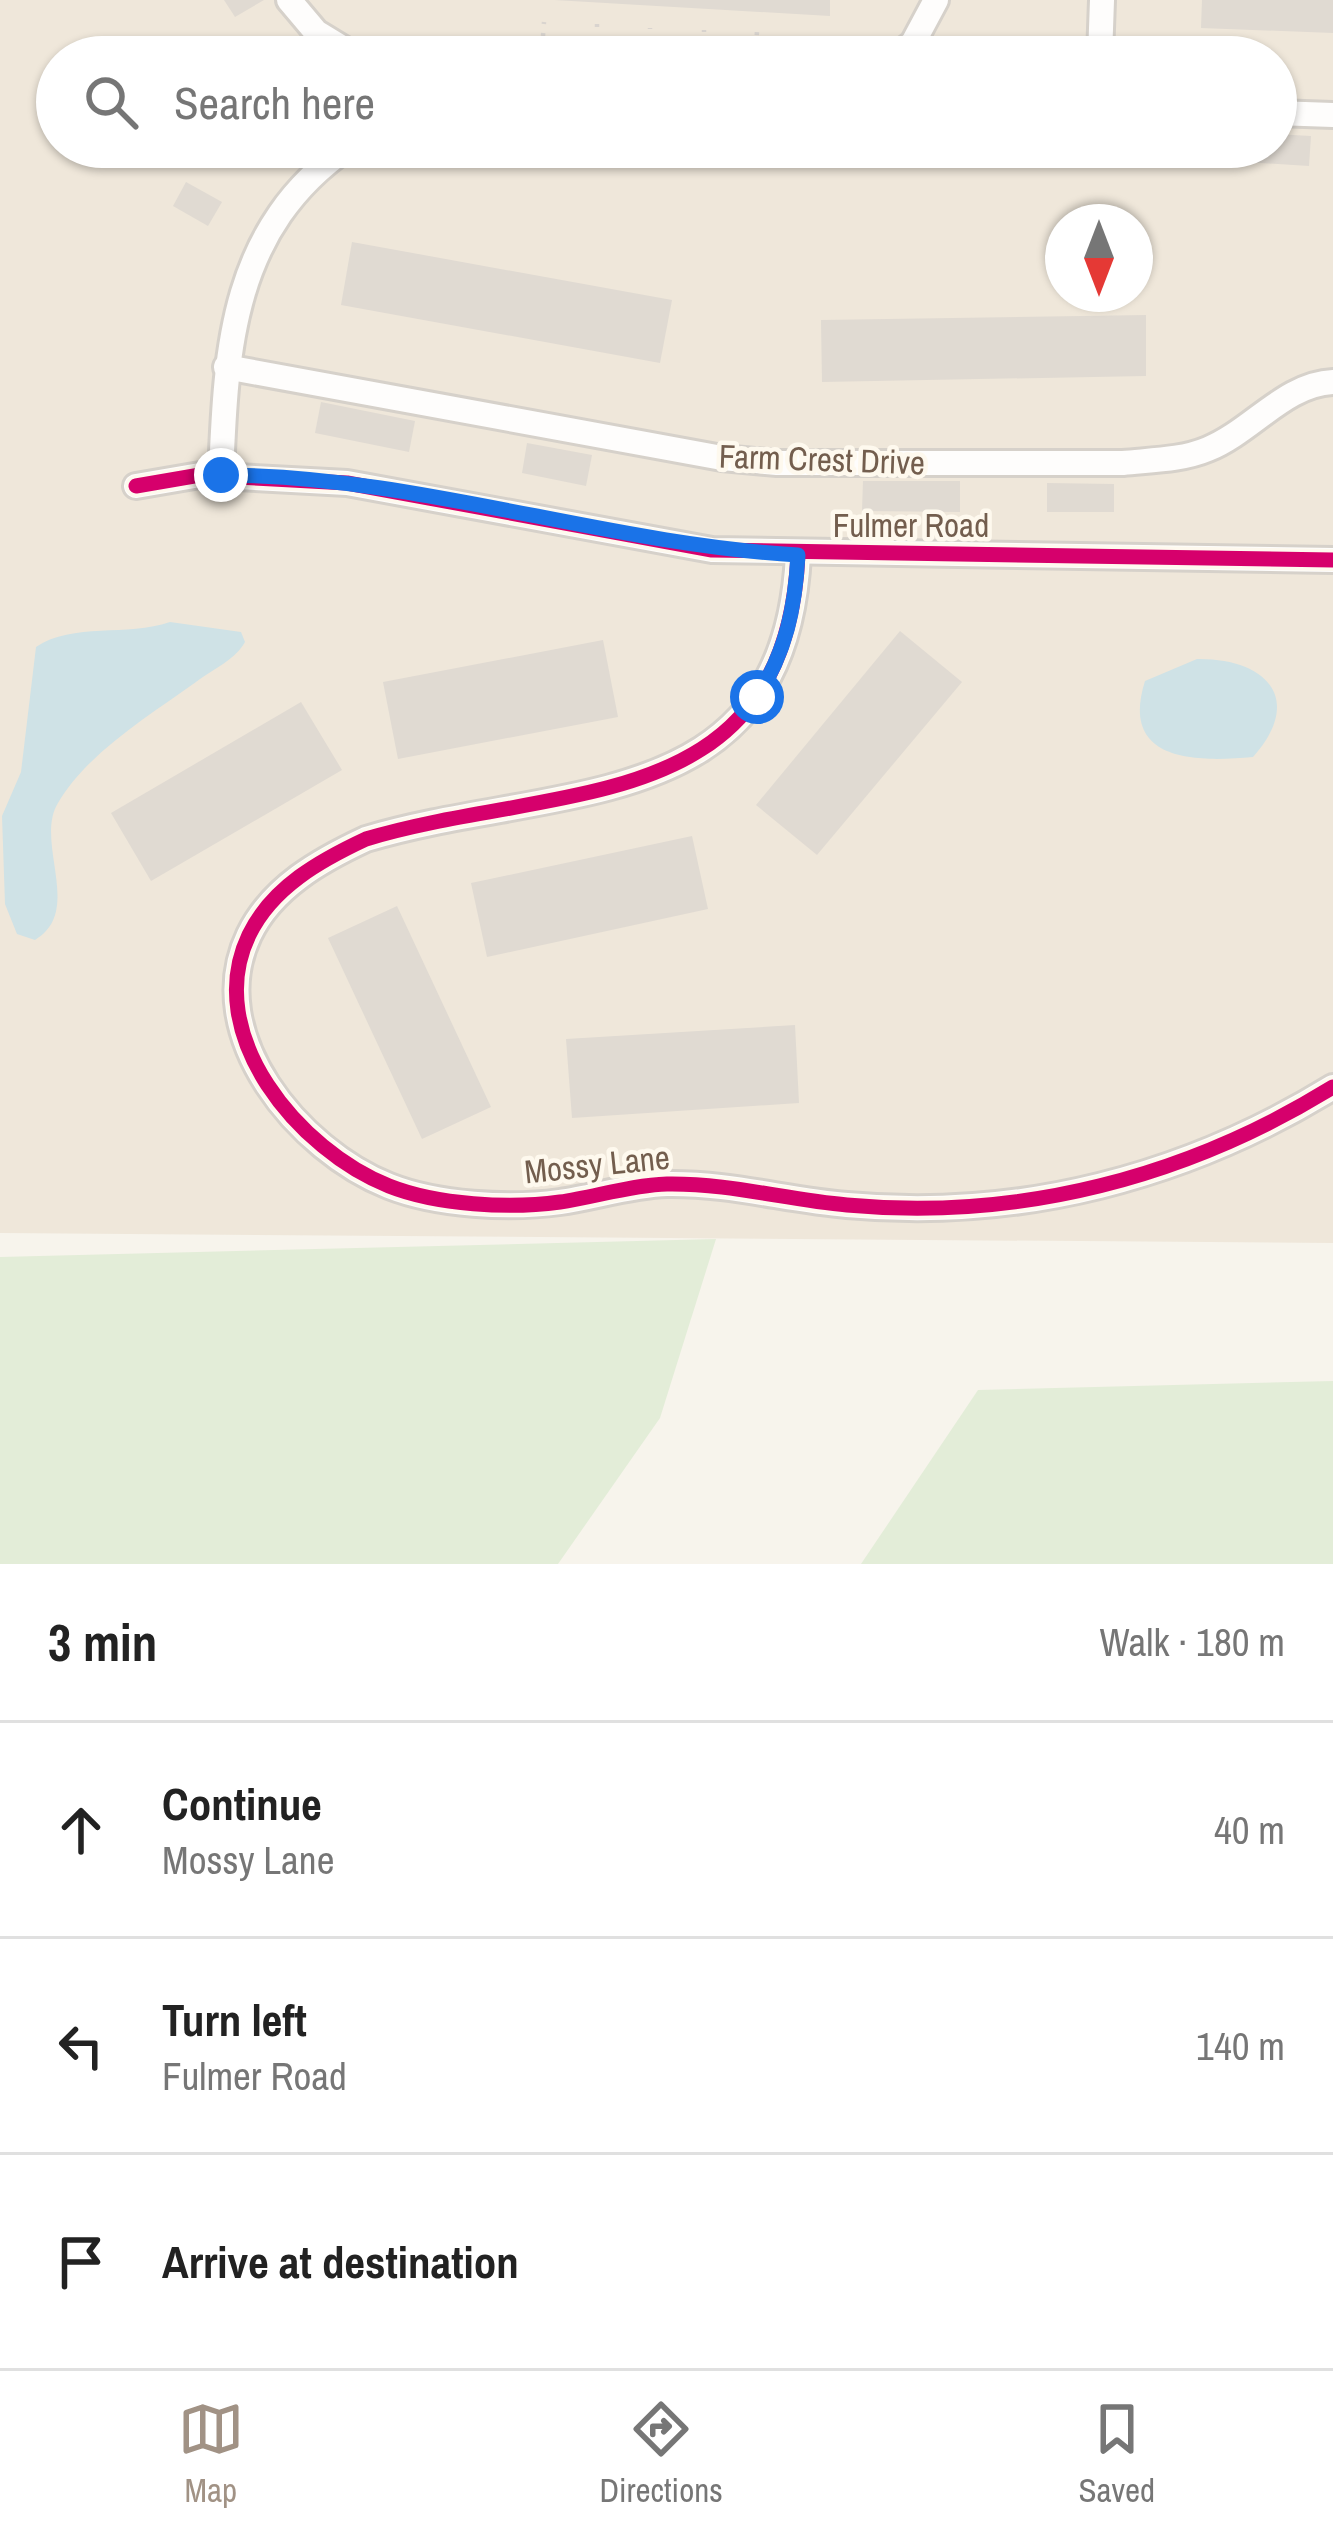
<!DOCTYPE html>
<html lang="en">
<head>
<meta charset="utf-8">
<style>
	:root { --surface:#fff; --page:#f2f2f2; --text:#222; --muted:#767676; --line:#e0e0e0; --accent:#a19285 }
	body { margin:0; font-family:"Archivo Narrow",sans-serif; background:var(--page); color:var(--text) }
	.compass { position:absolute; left:1045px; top:204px; width:108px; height:108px; border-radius:50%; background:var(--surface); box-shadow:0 3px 9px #0004; rotate:180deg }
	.stop { position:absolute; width:36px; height:36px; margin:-27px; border:9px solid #1a73e8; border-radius:50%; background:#fff }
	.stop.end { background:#1a73e8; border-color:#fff; box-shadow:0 3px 12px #0008 }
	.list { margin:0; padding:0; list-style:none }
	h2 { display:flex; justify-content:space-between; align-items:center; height:156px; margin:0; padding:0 48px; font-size:51px }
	h2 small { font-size:39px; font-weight:400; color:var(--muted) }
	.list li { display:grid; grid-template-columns:78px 1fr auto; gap:36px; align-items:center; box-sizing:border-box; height:216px; padding:0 48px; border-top:3px solid var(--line) }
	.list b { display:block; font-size:45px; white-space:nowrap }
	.list p { margin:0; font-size:39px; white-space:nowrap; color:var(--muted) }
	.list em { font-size:39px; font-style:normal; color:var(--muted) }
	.icon { flex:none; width:66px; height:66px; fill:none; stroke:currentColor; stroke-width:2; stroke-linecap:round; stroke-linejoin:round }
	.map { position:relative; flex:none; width:1333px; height:1564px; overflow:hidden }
	.search { position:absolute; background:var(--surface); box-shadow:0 3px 9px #0004; left:36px; right:36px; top:36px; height:132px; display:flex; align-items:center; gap:30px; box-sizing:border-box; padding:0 42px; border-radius:66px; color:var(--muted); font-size:45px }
	.sheet { height:804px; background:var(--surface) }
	nav { display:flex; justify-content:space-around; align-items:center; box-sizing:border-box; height:168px; border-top:3px solid var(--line); background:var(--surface); font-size:33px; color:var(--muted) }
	nav a { display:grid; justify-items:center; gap:6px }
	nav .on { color:var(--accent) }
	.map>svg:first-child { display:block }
</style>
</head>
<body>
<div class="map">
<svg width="1333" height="1564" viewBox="0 0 1333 1564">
	<rect width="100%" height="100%" fill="#f7f4ec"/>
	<path fill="#efe7da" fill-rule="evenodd" d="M 0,0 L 1333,0 L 1333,1243 L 0,1233 ZM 57,57 L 1276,57 L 1276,147 L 57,147 ZM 1063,222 L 1135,222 L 1135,294 L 1063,294 Z"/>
	<g fill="#e3edd8">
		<polygon points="716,1239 660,1418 558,1564 0,1564 0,1257"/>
		<polygon points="1333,1381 1333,1564 861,1564 978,1390"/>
	</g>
	<g fill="#cfe2e6">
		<path d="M 170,622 L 241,632 L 245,642 C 236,659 212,670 196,682 C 150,715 87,753 58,803 C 34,842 84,911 35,940 L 17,934 L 5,904 L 2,816 L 21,772 L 36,647 C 73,622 127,637 170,622 Z"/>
		<path d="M 1197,659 C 1266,658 1305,699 1253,757 C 1197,762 1119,763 1145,681 Z"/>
	</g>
	<g fill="#e0dad2">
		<polygon points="224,0 264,0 235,17"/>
		<polygon points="554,0 830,0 830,16"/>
		<polygon points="1202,0 1333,0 1333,33 1201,28"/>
		<polygon points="1276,134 1311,136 1309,166 1245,162 1246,147 1276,147"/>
		<polygon points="186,182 222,202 208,226 173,206"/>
		<polygon points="352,242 672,300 660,363 341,305"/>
		<polygon points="1146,315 1146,376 822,382 821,320"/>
		<polygon points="321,402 415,421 409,452 315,433"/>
		<polygon points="527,443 592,455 586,486 522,473"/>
		<polygon points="863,481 960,481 960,512 862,511"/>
		<polygon points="1047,483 1114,484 1114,512 1047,512"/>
		<polygon points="900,631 962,682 817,855 756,805"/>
		<polygon points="603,640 618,717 398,759 383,682"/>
		<polygon points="301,702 342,770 151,881 111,813"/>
		<polygon points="692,836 708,909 487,957 471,883"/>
		<polygon points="397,906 491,1107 422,1139 328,938"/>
		<polygon points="795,1025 799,1103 572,1118 566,1039"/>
	</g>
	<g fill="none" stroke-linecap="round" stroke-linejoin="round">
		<defs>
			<g id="minor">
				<polyline points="289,0 316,32 357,57"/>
				<polyline points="895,57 913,43 936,0"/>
				<polyline points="1100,57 1102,0"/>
				<polyline points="1276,113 1333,115"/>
				<path d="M 226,367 L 722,458 L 777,463 L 1123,463 C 1152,460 1182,460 1208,449 C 1252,431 1285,384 1333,382"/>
				<path d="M 221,475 C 226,347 232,227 348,147"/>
				<polyline points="136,486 200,475 347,483 712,550 1333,560"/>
				<path d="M 798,555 C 785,820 556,782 366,839 C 321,860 272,887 249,935 C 201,1035 300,1151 389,1186 C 437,1205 509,1209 560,1202 C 595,1197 631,1185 667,1184 C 729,1183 787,1200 847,1205 C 1020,1221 1187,1177 1333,1087"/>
			</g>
		</defs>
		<use href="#minor" stroke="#d6d1ca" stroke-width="30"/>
		<g stroke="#d9d4cf" stroke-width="4.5" stroke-dasharray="3 9" stroke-linecap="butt">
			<polyline points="543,36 544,22"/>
			<polyline points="597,39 597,24"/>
			<polyline points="650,41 650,28"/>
			<polyline points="704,44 704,30"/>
			<polyline points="756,47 757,31"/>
			<polyline points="810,48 810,36"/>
		</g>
		<use href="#minor" stroke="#fefdfc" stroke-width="24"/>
		<defs>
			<g id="cycleway">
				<polyline points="136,486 200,475 347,483 712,550 1333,560"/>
				<path d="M 798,555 C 785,820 556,782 366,839 C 321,860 272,887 249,935 C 201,1035 300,1151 389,1186 C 437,1205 509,1209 560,1202 C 595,1197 631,1185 667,1184 C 729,1183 787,1200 847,1205 C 1020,1221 1187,1177 1333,1087"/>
			</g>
		</defs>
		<use href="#cycleway" stroke="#fef9ee" stroke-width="22"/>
		<use href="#cycleway" stroke="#d6006c" stroke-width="15"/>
	</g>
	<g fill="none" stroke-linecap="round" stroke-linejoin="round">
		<path stroke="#1a73e8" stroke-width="15" d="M 221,475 C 416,475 604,544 798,555 C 795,609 786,651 757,697"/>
	</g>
	<g text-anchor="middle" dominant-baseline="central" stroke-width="9" stroke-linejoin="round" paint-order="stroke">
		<g font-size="33" fill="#735e4e" stroke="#fef9ee">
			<text transform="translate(822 459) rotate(2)">Farm Crest Drive</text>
			<text x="911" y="525">Fulmer Road</text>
			<text transform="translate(597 1164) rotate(-6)">Mossy Lane</text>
		</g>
	</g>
</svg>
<svg class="compass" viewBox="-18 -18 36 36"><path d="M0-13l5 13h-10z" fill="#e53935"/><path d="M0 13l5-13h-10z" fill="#767676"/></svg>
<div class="stop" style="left:757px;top:697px"></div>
<div class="stop end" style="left:221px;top:475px"></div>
<div class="search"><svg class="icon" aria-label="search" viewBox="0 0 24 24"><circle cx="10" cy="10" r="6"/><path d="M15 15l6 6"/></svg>Search here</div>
</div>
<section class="sheet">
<h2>3 min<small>Walk · 180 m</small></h2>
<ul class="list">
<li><svg class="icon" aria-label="ahead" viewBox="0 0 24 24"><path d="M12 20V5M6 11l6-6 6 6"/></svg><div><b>Continue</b><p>Mossy Lane</p></div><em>40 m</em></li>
<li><svg class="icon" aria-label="left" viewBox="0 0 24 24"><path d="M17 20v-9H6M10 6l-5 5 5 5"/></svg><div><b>Turn left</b><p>Fulmer Road</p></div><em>140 m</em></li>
<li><svg class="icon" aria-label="arrive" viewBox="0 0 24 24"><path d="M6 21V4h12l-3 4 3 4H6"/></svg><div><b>Arrive at destination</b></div></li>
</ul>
</section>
<nav>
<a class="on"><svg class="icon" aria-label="map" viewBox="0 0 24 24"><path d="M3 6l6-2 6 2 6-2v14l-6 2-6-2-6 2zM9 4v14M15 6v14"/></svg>Map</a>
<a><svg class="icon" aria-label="directions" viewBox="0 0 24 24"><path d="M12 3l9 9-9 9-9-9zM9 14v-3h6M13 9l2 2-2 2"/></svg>Directions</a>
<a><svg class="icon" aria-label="saved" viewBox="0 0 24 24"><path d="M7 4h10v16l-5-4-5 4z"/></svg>Saved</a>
</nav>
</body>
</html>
